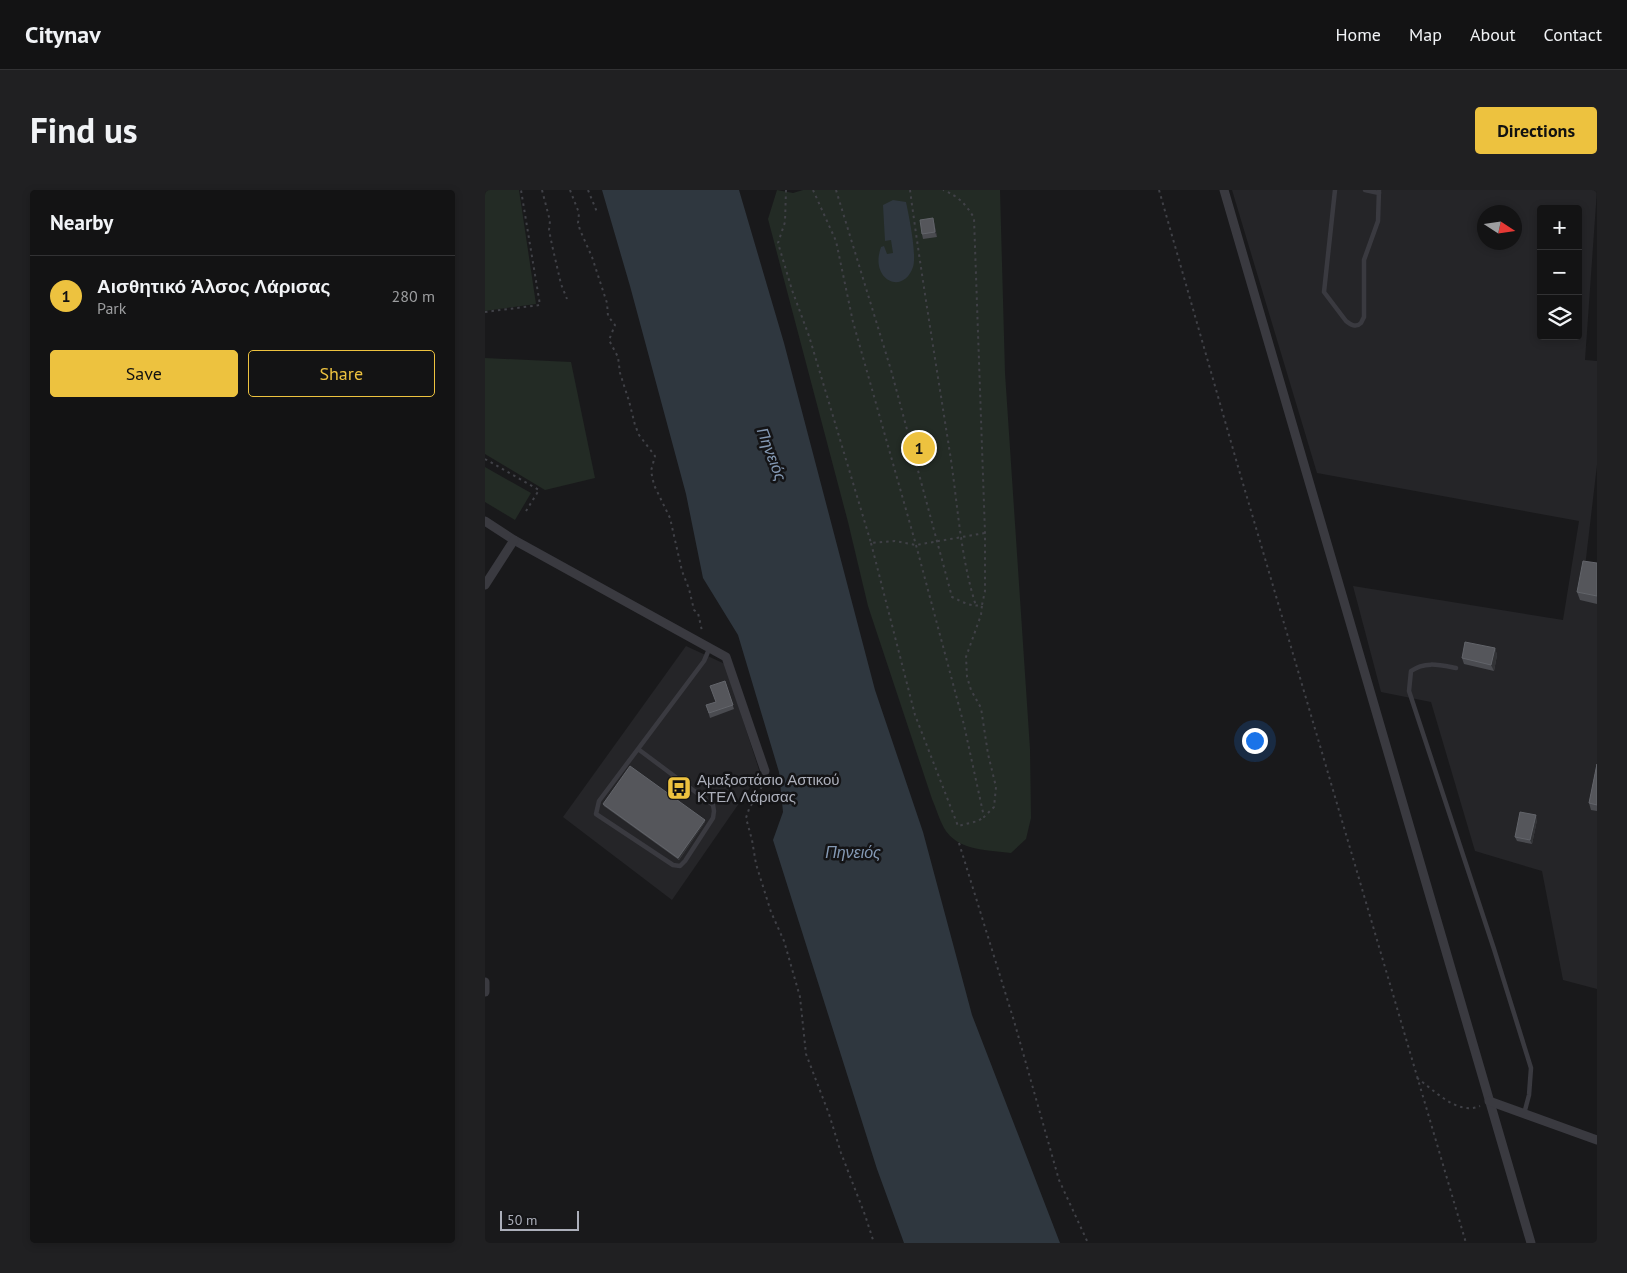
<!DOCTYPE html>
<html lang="en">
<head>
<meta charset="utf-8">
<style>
	:root { --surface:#131314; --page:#202022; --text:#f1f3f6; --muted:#9d9ea0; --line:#323234; --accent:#edc23f }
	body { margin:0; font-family:"PT Sans",sans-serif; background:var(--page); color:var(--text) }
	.controls { position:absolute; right:15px; top:15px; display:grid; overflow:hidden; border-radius:5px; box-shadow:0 2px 8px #0003 }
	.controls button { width:45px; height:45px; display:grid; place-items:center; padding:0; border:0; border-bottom:1px solid var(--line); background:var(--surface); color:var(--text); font:25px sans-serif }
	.compass { position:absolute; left:992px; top:15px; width:45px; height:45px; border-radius:50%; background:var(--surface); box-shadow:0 2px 8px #0003; rotate:102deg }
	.scale { position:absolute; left:15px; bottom:12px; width:79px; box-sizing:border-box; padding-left:5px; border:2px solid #acafba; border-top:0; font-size:14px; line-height:18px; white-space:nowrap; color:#acafba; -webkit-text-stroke:4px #141416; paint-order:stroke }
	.you { position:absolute; left:769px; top:550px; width:18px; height:18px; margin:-12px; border:4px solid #fff; border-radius:50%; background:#1a73e8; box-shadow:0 0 0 8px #1a73e833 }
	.badge { display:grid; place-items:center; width:32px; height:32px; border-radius:50%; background:var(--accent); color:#111; font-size:16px; font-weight:700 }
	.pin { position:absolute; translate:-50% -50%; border:2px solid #fff; box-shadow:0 1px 5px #0006 }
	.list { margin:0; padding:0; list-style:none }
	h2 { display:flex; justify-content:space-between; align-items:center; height:65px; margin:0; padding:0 20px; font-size:21px }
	h2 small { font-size:16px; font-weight:400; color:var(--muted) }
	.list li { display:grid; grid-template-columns:32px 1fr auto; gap:15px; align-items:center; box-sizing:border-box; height:80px; padding:0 20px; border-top:1px solid var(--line) }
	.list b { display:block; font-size:19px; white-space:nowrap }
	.list p { margin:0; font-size:16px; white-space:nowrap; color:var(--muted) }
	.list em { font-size:16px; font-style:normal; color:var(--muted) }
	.actions { display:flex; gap:10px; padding:15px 20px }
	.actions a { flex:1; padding:11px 0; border:1px solid var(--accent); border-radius:5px; text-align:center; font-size:18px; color:var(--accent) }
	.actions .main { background:var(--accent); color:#111 }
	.icon { flex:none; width:28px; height:28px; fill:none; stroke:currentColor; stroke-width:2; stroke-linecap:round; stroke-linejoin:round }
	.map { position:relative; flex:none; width:1112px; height:1053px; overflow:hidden; border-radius:5px }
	header { display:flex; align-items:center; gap:30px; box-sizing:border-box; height:70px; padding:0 25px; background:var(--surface); border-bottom:1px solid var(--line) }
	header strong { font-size:24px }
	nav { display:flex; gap:28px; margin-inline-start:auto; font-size:18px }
	.intro { display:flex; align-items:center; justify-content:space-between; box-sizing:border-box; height:120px; padding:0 30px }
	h1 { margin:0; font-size:35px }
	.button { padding:12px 22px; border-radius:5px; background:var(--accent); color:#111; font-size:18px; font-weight:700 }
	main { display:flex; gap:30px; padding:0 30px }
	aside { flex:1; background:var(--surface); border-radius:5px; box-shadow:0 2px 8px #0003 }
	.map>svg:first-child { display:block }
</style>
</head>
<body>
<header>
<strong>Citynav</strong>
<nav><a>Home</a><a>Map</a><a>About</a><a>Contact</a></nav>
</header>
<div class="intro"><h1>Find us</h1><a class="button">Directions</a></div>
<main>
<aside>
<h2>Nearby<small></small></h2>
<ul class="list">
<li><span class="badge">1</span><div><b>Αισθητικό Άλσος Λάρισας</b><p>Park</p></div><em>280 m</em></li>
</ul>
<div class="actions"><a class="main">Save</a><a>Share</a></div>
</aside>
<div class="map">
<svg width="1112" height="1053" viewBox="0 0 1112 1053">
	<rect width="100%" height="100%" fill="#19191b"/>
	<g fill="#252528" fill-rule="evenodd">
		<path d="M 747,0 L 1112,0 L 1100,170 L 1112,171 L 1112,275 L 1100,377 L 1112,379 L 1112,799 L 1078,790 L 1057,681 L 990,661 L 946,512 L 896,502 L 868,396 L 1078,430 L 1094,331 L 832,283 ZM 1056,19 L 1093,19 L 1093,146 L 1056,146 ZM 999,22 L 1030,22 L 1030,52 L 999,52 Z"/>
		<polygon points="201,456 240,474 275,583 187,710 78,627"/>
	</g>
	<g fill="#232b25">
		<polygon points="0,0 34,0 51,114 0,121"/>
		<path d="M 292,0 L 308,3 L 318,0 L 515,0 L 520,183 L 545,559 L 546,628 L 541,649 L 526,663 C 503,660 472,661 459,638 C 454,629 451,618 447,609 L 383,416 L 363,332 L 283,29 Z"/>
		<polygon points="0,168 86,172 110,288 60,300 0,264"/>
		<polygon points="0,277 46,303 30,330 0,312"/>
	</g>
	<g fill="#2f373f">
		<polygon points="117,0 254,0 299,153 390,500 438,642 487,825 575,1053 419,1053 392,979 288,650 298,622 294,582 253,445 218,388 201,304 145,96"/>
		<path d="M 408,10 L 421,12 C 424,26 432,65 428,77 C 418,106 384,90 396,57 L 399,56 L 402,64 L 408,63 L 406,50 L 400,51 L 398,15 Z"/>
	</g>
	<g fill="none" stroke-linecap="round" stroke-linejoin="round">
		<g stroke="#404147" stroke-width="2" stroke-dasharray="2.5 4" stroke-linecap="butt">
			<polyline points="57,0 65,31 64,40 67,55 76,94 82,109"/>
			<polyline points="85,0 94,23 93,33 95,40 107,67 122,113 123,126 130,135 124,150 133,167 135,183 144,211 150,235 154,245 170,266 166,281 169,295 185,328 197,381 204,399 209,420 213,423 217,441"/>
			<polyline points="103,0 112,22"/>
			<polyline points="301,0 300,32 293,53 307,100 324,146 386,353 410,351 431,355 500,343"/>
			<polyline points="328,0 351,51 368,132 431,355 479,535 499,627 509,617 511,597 503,564 496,518 486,500 482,487 481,467 496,425 497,415"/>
			<path d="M 351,0 L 406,180 L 467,407 C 478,412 485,417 497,415 L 500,401 L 500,343 L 489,28 C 481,14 473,6 458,0"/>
			<path d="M 425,0 C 437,90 452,180 466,270 C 473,319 476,369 491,416"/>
			<polyline points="674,0 754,280 981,1053"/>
			<polyline points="0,122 55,115 36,0"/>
			<polyline points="0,269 54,300 41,321"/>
			<polyline points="386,353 430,525 473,636 493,631 499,627"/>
			<polyline points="280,591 264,619 261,628 267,650 271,674 286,722 299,751 315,807 321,864 344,924 356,963 380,1025 389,1053"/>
			<polyline points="474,653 529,831 574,990 603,1053"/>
			<path d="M 932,888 C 949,900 973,926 995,916"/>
		</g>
		<g stroke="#3a3a40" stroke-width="4.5">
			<path d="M 850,0 L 839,102 L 861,131 C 866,135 871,138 876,133 L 879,127 L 879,70 L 893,31 L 894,0"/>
			<polyline points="880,0 894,3"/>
			<path d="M 971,478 C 955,475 940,471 926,481 L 924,501 L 1009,759 L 1046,878 L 1044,905 L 1039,924"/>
			<polyline points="153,559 228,615 229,621 228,628 200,671 195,676 188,675 111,624 114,611 219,471 225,457"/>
		</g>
		<g stroke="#3a3a40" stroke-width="9">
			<polyline points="739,0 1046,1053"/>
			<polyline points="0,331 29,350 241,467 280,581"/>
			<polyline points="0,395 29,350"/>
			<polyline points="0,792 0,802"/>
			<polyline points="1004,911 1112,950"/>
		</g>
	</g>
	<g fill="#4a4b50">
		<polygon points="449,32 452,47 438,49 437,44"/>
		<polygon points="1112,373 1112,414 1095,410 1092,402"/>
		<polygon points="1010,458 1012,465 1009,481 979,474 977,468"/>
		<polygon points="240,491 249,519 225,528 221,515 231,512"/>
		<polygon points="1112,574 1112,621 1106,620 1104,613"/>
		<polygon points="118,614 220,630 220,632 194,670 119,616"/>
		<polygon points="1052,630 1047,654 1032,651 1030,647"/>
	</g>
	<g fill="#323336">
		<polygon points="448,28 449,32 452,47 450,42"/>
		<polygon points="1010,458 1012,465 1009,481 1006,475"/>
		<polygon points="1051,625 1052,630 1047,654 1045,650"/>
		<polygon points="220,630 220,632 194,670 193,668"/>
	</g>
	<g fill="#55565b" stroke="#62646a">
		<polygon points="448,28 450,42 437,44 435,30"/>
		<polygon points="1098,371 1112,373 1112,406 1092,402"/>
		<polygon points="980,452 1010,458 1006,475 977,468"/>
		<polygon points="240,491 248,515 224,523 221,515 231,512 225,496"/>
		<polygon points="1112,574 1112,615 1104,613"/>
		<polygon points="145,576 220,630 193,668 118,614"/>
		<polygon points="1035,622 1051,625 1045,650 1030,647"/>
	</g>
	<defs>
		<symbol id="bus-square" viewBox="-11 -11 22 22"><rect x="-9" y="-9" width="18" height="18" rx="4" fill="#edc23f" stroke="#141416"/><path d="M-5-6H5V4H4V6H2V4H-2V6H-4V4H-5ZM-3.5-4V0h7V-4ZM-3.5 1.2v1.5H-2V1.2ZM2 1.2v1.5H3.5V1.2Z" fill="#111"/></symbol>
	</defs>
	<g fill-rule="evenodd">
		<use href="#bus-square" x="180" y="584" width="28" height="28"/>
	</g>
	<g text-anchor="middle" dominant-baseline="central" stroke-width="5" stroke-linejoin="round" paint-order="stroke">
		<g font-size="15" fill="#acafba" stroke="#141416" text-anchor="start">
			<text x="212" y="589">Αμαξοστάσιο Αστικού<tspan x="212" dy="17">ΚΤΕΛ Λάρισας</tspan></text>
		</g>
		<g font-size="16" font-style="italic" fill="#8499b4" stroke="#141416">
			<text transform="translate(287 264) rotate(69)">Πηνειός</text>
			<text x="368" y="662">Πηνειός</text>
		</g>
	</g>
</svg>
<div class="controls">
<button>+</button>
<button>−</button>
<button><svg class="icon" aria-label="layers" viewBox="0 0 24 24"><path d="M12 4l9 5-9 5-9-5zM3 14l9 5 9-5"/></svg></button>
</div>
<svg class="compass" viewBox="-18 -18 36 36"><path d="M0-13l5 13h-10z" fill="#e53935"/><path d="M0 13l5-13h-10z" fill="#9d9ea0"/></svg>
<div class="scale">50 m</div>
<div class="you"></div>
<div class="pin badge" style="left:434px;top:258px">1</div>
</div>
</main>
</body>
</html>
